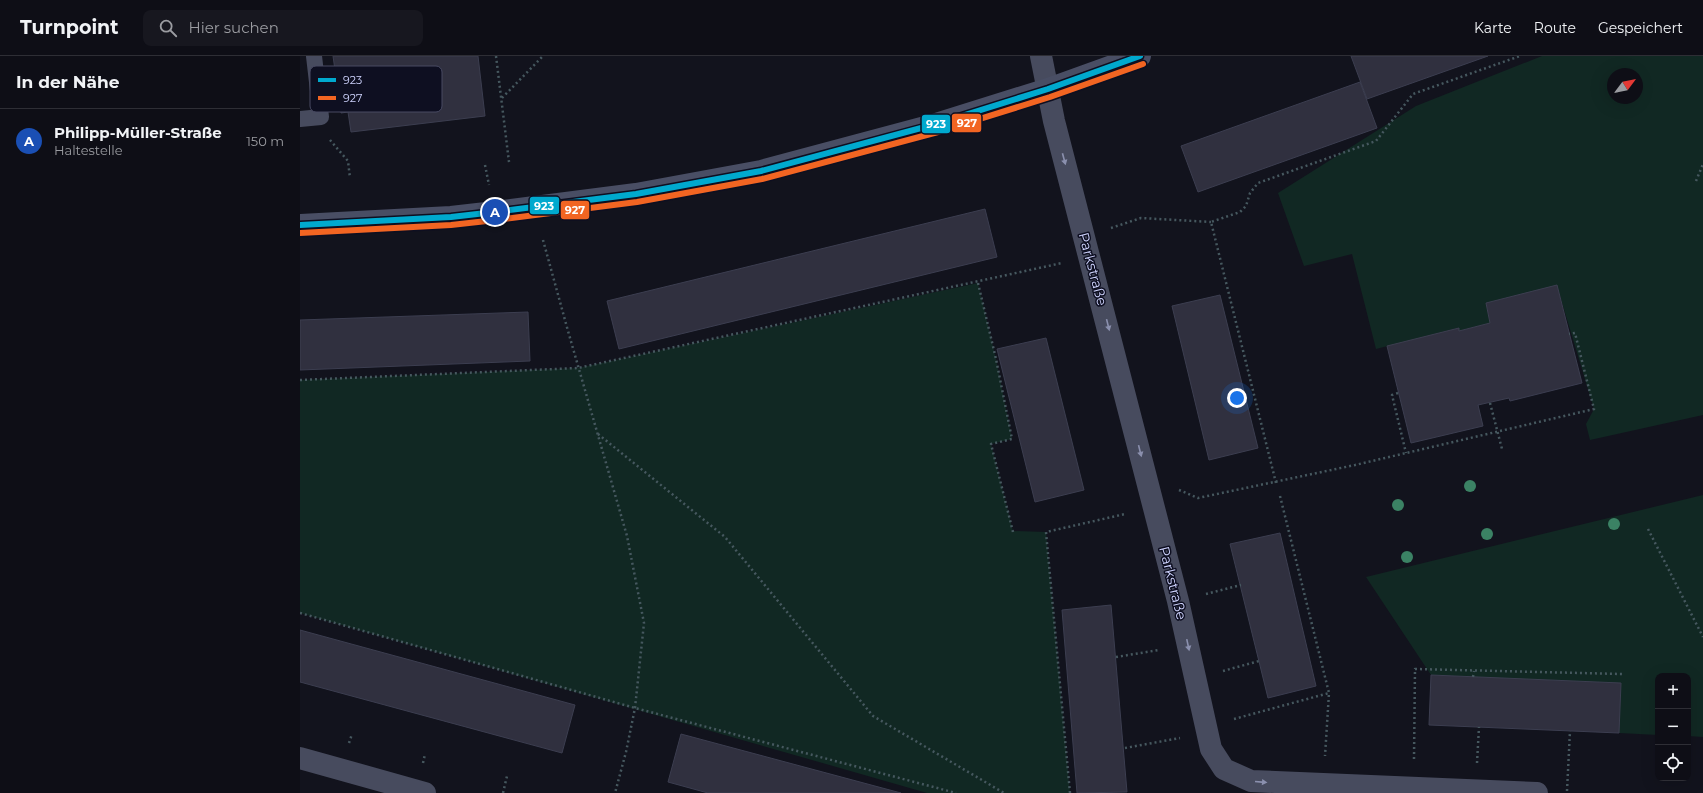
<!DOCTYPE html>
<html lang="de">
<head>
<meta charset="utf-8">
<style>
	:root { --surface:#0e0e16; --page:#17171f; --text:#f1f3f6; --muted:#9b9ca1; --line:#2e2e35; --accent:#8d90af }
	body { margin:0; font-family:Montserrat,sans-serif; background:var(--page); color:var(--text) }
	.controls { position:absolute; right:12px; bottom:12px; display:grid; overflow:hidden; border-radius:8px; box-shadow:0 4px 16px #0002 }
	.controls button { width:36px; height:36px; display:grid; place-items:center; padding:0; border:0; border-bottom:1px solid var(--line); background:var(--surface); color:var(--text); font:20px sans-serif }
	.compass { position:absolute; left:1307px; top:12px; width:36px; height:36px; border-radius:50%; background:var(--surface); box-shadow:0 4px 16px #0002; rotate:58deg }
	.you { position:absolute; left:937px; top:342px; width:14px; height:14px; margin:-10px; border:3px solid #fff; border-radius:50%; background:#1a73e8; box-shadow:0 0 0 6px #1a73e833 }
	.badge { display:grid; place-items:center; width:26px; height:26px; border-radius:50%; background:var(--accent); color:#fff; font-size:13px; font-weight:700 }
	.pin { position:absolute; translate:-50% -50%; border:2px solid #fff; box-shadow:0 1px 4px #0006 }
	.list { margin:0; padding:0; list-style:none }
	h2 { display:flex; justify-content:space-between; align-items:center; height:52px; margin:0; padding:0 16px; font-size:17px }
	h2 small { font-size:13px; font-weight:400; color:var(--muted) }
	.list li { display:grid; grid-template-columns:26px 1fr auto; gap:12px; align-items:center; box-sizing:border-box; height:64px; padding:0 16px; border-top:1px solid var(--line) }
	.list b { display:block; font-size:15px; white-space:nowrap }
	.list p { margin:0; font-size:13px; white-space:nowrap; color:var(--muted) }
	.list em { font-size:13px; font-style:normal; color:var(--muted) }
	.icon { flex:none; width:22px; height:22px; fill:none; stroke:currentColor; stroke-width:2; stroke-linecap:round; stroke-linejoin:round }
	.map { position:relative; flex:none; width:1403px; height:737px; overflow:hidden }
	header { display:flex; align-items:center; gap:24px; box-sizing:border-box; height:56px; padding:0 20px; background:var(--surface); border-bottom:1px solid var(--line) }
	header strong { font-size:19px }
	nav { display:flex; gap:22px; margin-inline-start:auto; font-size:14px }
	.search { width:280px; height:36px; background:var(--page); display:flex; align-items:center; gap:10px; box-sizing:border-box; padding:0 14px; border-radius:8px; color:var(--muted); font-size:15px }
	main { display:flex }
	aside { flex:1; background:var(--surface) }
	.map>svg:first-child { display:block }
</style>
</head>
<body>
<header>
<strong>Turnpoint</strong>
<div class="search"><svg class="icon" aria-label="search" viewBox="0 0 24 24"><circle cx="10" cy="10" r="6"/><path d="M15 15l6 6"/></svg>Hier suchen</div>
<nav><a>Karte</a><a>Route</a><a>Gespeichert</a></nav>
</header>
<main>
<aside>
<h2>In der Nähe<small></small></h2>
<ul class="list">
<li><span class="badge" style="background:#1a4fb4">A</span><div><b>Philipp-Müller-Straße</b><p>Haltestelle</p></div><em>150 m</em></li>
</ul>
</aside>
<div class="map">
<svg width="1403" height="737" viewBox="0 0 1403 737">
	<rect width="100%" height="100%" fill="#12131d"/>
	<g fill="#112823" fill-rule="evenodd">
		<path d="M 1242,0 L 1403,0 L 1403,359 L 1290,384 L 1286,368 L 1294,353 L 1257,230 L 1186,247 L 1190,267 L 1159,275 L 1158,272 L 1076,293 L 1052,198 L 1004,210 L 978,137 L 1116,50 ZM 1313,18 L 1337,18 L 1337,42 L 1313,42 Z"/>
		<polygon points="678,227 696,303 712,383 691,388 713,475 746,476 770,737 627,737 0,557 0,324 278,312"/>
		<polygon points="1403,439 1403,681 1388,680 1388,620 1358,620 1358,679 1319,677 1321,628 1131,619 1066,521"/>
	</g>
	<g fill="#30303f" stroke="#3c3e50">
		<polygon points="33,0 178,0 185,60 51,76 48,56 41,57"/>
		<polygon points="1051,0 1188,0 1067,43"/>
		<polygon points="1060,26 1077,72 898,136 881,90"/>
		<polygon points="685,153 697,201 319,293 307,245"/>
		<polygon points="1257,229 1282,327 1210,345 1209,342 1178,349 1183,370 1111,387 1087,290 1159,272 1159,275 1190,267 1186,247"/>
		<polygon points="920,239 958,392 909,404 872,250"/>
		<polygon points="228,256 230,305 0,314 0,264"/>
		<polygon points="746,282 784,434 735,446 697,293"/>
		<polygon points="980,477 1016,630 968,642 930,488"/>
		<polygon points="811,549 827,736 777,737 762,554"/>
		<polygon points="0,574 275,649 262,697 0,626"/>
		<polygon points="1131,619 1321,627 1319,677 1129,669"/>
		<polygon points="381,678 601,737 408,737 368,726"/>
	</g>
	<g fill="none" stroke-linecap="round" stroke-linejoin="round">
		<g stroke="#46585f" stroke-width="2.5" stroke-dasharray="2 3" stroke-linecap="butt">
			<polyline points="196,0 209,106"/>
			<polyline points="202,42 243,0"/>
			<polyline points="30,84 48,105 50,122"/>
			<polyline points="185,109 189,129"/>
			<polyline points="1396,125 1403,108"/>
			<polyline points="811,172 841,162 911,166"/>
			<polyline points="243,184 268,275 327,480 344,567 335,652 326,696 315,737"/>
			<polyline points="678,227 696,303 712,383 691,388 713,476"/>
			<polyline points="0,324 278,312 762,207"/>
			<polyline points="1098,337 1092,339 1106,397"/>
			<polyline points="1190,347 1202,393"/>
			<polyline points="298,378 425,481 573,660 704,737"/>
			<polyline points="976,427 911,166 940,156 946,150 950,137 958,127 1076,85 1113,38 1220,0"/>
			<polyline points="879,434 898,442 1055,409 1294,353 1275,277 1269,278"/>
			<polyline points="980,440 1029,637 1025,700"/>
			<polyline points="1348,473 1403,581"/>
			<polyline points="906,538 941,529"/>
			<polyline points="0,557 335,652 656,737"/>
			<polyline points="816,601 859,594"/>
			<polyline points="923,615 959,605"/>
			<polyline points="1173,621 1174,615"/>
			<polyline points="934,663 1029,637"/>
			<polyline points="49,687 52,678"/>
			<polyline points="825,692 880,682"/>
			<polyline points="1114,703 1115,613 1322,618"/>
			<polyline points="123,707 125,698"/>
			<polyline points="1177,707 1179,671"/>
			<polyline points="1267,735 1270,675"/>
			<polyline points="203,737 207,720"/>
			<polyline points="770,737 746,476 825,458"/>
		</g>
		<polyline stroke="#474b5e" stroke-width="16" points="0,63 21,61 14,0"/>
		<polyline stroke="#474b5e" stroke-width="22" points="741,0 754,65 878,545 911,693 924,713 951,725 1237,737"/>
		<polyline stroke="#474b5e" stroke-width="22" points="0,702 125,737"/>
		<polyline stroke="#494e64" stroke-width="22" points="0,169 151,161 195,156 336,138 461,115 636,68 748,33 840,0"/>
		<defs>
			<polyline id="bus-1" points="0,169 151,161 195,156 336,138 461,115 636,68 748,33 840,0"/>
			<polyline id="bus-2" points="0,177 151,169 196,164 337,146 462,123 638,76 750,41 843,8"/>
		</defs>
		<use href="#bus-1" stroke="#0e0f21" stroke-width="9"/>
		<use href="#bus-2" stroke="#0e0f21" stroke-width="9"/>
		<use href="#bus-1" stroke="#00a9ce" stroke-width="6"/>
		<use href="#bus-2" stroke="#f26522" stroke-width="6"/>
	</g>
	<g fill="#3b8264">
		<circle cx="1170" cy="430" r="6"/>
		<circle cx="1098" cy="449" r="6"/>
		<circle cx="1314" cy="468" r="6"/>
		<circle cx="1187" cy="478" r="6"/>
		<circle cx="1107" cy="501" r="6"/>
	</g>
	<defs><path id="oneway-solid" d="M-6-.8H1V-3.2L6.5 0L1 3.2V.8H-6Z"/></defs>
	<g fill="#8b90ae">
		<use href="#oneway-solid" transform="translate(764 103) rotate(75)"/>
		<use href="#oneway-solid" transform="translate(808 269) rotate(76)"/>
		<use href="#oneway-solid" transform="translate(840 395) rotate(76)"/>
		<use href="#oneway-solid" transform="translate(888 589) rotate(78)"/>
		<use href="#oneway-solid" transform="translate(961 726) rotate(5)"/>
	</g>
	<g text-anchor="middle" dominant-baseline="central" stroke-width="3" stroke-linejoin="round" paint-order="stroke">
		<g font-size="14" fill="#cfd4fe" stroke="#0e0f21">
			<text transform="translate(793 213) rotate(75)">Parkstraße</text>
			<text transform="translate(873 527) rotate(76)">Parkstraße</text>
		</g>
	</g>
	<rect x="10" y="10" width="132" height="46" rx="6" fill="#0e0f21" stroke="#484a63" stroke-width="1"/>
	<rect x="18" y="22" width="18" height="4" fill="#00a9ce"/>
	<rect x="18" y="40" width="18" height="4" fill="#f26522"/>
	<g font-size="11" fill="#cfd4fe">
		<text x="43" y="28">923</text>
		<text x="43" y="46">927</text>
	</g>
	<g stroke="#0e0f21" stroke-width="1.5">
		<rect x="651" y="57" width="31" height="20" rx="4" fill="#f26522"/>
		<rect x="621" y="58" width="30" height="20" rx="4" fill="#00a9ce"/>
		<rect x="229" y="140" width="31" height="19" rx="4" fill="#00a9ce"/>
		<rect x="260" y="144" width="30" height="20" rx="4" fill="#f26522"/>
	</g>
	<g font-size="11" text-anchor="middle" font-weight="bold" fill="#fff">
		<text x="667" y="71">927</text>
		<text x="636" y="72">923</text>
		<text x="244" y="154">923</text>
		<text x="275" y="158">927</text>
	</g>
</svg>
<div class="controls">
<button>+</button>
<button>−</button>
<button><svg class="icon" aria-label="locate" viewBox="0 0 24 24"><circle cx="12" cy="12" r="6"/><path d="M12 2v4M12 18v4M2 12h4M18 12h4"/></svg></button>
</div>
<svg class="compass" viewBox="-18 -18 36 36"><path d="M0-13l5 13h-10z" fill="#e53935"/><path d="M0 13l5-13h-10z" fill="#9b9ca1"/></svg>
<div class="you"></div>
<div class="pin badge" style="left:195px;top:156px;background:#1a4fb4">A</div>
</div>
</main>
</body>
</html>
